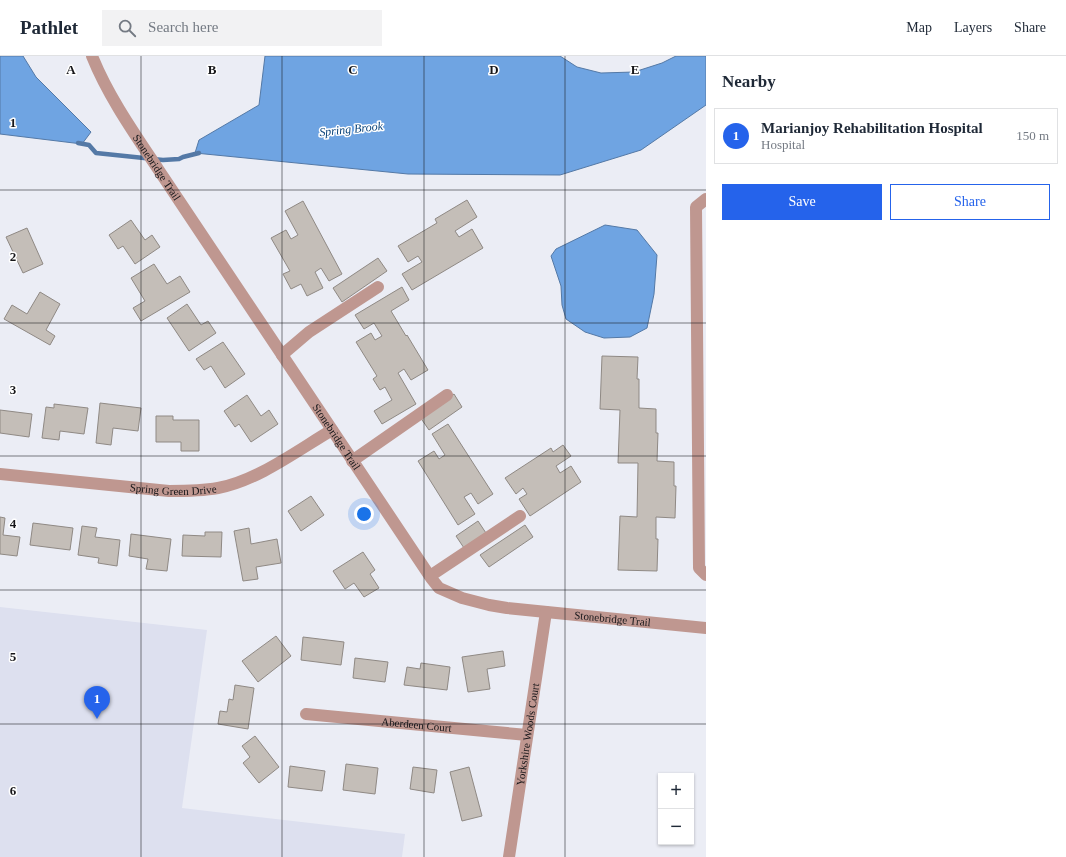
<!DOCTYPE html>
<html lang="en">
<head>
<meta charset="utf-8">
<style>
	:root { --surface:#fff; --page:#f2f2f3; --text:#1f2937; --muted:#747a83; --line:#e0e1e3; --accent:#2563eb }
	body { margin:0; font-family:Georgia,serif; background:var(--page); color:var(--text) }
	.controls { position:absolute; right:12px; bottom:12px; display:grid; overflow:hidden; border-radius:0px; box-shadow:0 1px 3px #0004 }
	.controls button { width:36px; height:36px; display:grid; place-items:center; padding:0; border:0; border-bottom:1px solid var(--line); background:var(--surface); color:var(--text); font:20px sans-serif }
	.you { position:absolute; left:364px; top:458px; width:14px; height:14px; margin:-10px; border:3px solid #fff; border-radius:50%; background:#1a73e8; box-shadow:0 0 0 6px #1a73e833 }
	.badge { display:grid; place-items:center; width:26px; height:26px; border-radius:50%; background:var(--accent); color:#fff; font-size:13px; font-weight:700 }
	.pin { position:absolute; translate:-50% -33px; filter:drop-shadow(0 1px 2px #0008) }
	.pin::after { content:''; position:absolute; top:21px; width:14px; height:12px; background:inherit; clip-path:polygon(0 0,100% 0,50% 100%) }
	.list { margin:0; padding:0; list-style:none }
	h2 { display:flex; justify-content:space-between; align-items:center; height:52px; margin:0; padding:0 16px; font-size:17px }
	h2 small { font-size:13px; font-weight:400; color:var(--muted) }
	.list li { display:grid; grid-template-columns:26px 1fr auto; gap:12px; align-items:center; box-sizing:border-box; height:56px; margin:0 8px 8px; padding:0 8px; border:1px solid var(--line); border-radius:0px }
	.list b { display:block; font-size:15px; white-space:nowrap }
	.list p { margin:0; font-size:13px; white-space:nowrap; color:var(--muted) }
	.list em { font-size:13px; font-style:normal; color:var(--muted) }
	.actions { display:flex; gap:8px; padding:12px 16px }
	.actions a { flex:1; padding:9px 0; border:1px solid var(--accent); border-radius:0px; text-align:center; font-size:14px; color:var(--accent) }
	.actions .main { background:var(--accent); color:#fff }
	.icon { flex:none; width:22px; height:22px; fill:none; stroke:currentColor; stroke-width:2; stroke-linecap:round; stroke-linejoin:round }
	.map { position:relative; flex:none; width:706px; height:801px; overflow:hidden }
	header { display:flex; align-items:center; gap:24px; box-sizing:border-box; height:56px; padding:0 20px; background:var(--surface); border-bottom:1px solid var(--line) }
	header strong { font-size:19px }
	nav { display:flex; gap:22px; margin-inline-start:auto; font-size:14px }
	.search { width:280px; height:36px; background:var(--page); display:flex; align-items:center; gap:10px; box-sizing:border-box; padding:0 14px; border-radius:0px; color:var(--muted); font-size:15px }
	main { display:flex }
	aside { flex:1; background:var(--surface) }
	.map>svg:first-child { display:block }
</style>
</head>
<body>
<header>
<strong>Pathlet</strong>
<div class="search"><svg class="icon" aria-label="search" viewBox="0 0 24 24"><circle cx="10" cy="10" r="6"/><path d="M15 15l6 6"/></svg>Search here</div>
<nav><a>Map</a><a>Layers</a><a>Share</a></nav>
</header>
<main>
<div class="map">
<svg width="706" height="801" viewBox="0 0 706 801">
	<rect width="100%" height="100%" fill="#ebedf5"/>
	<polygon fill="#dde0ef" points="0,551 207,574 182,752 405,778 402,801 0,801"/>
	<g fill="#6fa4e2" stroke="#5479a6">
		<polygon points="0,0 23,0 36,21 91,76 82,88 0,78"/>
		<polygon points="265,0 560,0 577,11 601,17 634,16 662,7 676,0 706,0 706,49 641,94 560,119 408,118 195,97 199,84 259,49"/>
		<polygon points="605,169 637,174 657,199 654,238 647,272 630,281 604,282 585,276 566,263 562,249 561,230 551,200 556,193"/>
	</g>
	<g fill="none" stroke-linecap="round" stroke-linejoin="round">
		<polyline stroke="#5479a6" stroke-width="4.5" points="78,87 89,89 96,97 163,104 179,103 183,101 199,97"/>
	</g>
	<g fill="#c4beb8" stroke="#8f8984">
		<polygon points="467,144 477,161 455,175 459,181 472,173 483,192 412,234 402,218 422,206 418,200 408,206 398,190 437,167 435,163"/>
		<polygon points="303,145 342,218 329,225 321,212 315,216 323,232 307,240 301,228 291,233 283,218 290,215 271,182 286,174 291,183 298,179 285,155"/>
		<polygon points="131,164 145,184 152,179 160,191 135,208 123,190 118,193 109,179"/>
		<polygon points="27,172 43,208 23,217 6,181"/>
		<polygon points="378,202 387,215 342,246 333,232"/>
		<polygon points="154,208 167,228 180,220 190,236 141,265 133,252 145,245 131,222"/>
		<polygon points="402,231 409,244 391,255 406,280 407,279 428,314 411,324 404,313 398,317 416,348 382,368 374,355 392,344 385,331 380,334 373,323 377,320 356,286 371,277 375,284 382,280 374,267 364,273 355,259"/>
		<polygon points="40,236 60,248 46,274 55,280 50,289 4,263 12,249 27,258"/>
		<polygon points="187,248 201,269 208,265 216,277 189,295 167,262"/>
		<polygon points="223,286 245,318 225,332 211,310 204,314 196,303"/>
		<polygon points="602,300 638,301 637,323 639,323 639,352 656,353 656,377 658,377 657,405 674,406 674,430 676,430 675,462 656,461 656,483 658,483 657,515 618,514 620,460 637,461 638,407 618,407 620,354 600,353"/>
		<polygon points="454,338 462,351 429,374 420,361"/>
		<polygon points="247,339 261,360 269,354 278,368 251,386 239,368 235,371 224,355"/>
		<polygon points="100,347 141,352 138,375 113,372 111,389 96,387"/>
		<polygon points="54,348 88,352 84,378 60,375 59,384 42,382 46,351 54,352"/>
		<polygon points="0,354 32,358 29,381 0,377"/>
		<polygon points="156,360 173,360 173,364 199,364 199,395 181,395 181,386 156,386"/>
		<polygon points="448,368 493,438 478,448 471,437 464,441 475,458 458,469 418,405 434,395 439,403 445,399 432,378"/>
		<polygon points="563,389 571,400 556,410 560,417 571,410 581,426 530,460 519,443 527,438 523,432 516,438 505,422 551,392 553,396"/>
		<polygon points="311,440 324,459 301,475 288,455"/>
		<polygon points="0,461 5,462 3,479 20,481 17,500 0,498"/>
		<polygon points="478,465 486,477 464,492 456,480"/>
		<polygon points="33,467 73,472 70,494 30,489"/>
		<polygon points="525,469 533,481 489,511 480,499"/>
		<polygon points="82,470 97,472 95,481 120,484 117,510 98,507 99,502 78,499"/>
		<polygon points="249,472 251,488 277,483 281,507 256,511 258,523 243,525 234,475"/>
		<polygon points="205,476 222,476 221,501 182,500 183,479 205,480"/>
		<polygon points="131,478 171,483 167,515 146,513 148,503 129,500"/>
		<polygon points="363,496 375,514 370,518 379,532 364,541 354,527 345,533 333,515"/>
		<polygon points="276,580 291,600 258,626 242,605"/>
		<polygon points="303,581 344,586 341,609 301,604"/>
		<polygon points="503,595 505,610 487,613 490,633 468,636 462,601"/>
		<polygon points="355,602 388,606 385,626 353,622"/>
		<polygon points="421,607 450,611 447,634 404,629 407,611 420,613"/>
		<polygon points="235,629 254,632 248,673 218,668 220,655 227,656 229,643 233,644"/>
		<polygon points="255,680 279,711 259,727 243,707 250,701 242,690"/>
		<polygon points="346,708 378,712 375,738 343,734"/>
		<polygon points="290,710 325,715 322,735 288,731"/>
		<polygon points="413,711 437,714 434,737 410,733"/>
		<polygon points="469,711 482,760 462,765 450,716"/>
	</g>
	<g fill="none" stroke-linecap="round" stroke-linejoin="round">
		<g stroke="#bf9790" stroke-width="12">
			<path id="s1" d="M 92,0 C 108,40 134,77 158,113 L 431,522 L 439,532 L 462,542 L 489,549 L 507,552 L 706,572"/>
			<polyline points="706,143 696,151 699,512 706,519"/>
			<polyline points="282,299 309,276 378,231"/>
			<polyline points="352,405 447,339"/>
			<path id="s2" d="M 0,418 L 169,435 C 185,435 201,435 218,432 C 257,425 298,394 332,374"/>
			<polyline points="430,520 520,460"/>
			<path id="s3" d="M 306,658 L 527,679"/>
			<path id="s4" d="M 509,801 L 546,556"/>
		</g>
	</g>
	<path fill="none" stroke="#161619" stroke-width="1" stroke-opacity="0.55" d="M 141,0 L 141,801M 282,0 L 282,801M 424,0 L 424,801M 565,0 L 565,801M 0,134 L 706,134M 0,267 L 706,267M 0,400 L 706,400M 0,534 L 706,534M 0,668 L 706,668"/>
	<g text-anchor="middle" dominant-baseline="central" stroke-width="3" stroke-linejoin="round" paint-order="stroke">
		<g font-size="11" fill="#161619" stroke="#fff">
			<text stroke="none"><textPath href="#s1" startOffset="129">Stonebridge Trail</textPath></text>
			<text stroke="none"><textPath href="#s1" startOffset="453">Stonebridge Trail</textPath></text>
			<text stroke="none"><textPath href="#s2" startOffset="174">Spring Green Drive</textPath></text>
			<text stroke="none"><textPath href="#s1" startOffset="813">Stonebridge Trail</textPath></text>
			<text stroke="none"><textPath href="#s3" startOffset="111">Aberdeen Court</textPath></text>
			<text stroke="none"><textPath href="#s4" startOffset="124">Yorkshire Woods Court</textPath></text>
		</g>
		<g font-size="12" font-style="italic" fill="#064179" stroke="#fff">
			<text transform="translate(351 73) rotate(-6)">Spring Brook</text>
		</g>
	</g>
	<g font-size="13" text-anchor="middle" font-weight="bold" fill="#161619" stroke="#fff" stroke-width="3" stroke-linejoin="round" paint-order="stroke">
		<text x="71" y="18">A</text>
		<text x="212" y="18">B</text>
		<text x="353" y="18">C</text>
		<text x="494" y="18">D</text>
		<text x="635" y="18">E</text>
		<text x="13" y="71">1</text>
		<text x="13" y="205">2</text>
		<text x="13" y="338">3</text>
		<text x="13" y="472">4</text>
		<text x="13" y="605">5</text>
		<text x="13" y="739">6</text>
	</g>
</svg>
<div class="controls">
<button>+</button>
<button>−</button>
</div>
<div class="you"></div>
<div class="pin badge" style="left:97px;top:663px">1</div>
</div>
<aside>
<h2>Nearby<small></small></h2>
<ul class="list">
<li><span class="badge">1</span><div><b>Marianjoy Rehabilitation Hospital</b><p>Hospital</p></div><em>150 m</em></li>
</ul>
<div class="actions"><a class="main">Save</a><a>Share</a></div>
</aside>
</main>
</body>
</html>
